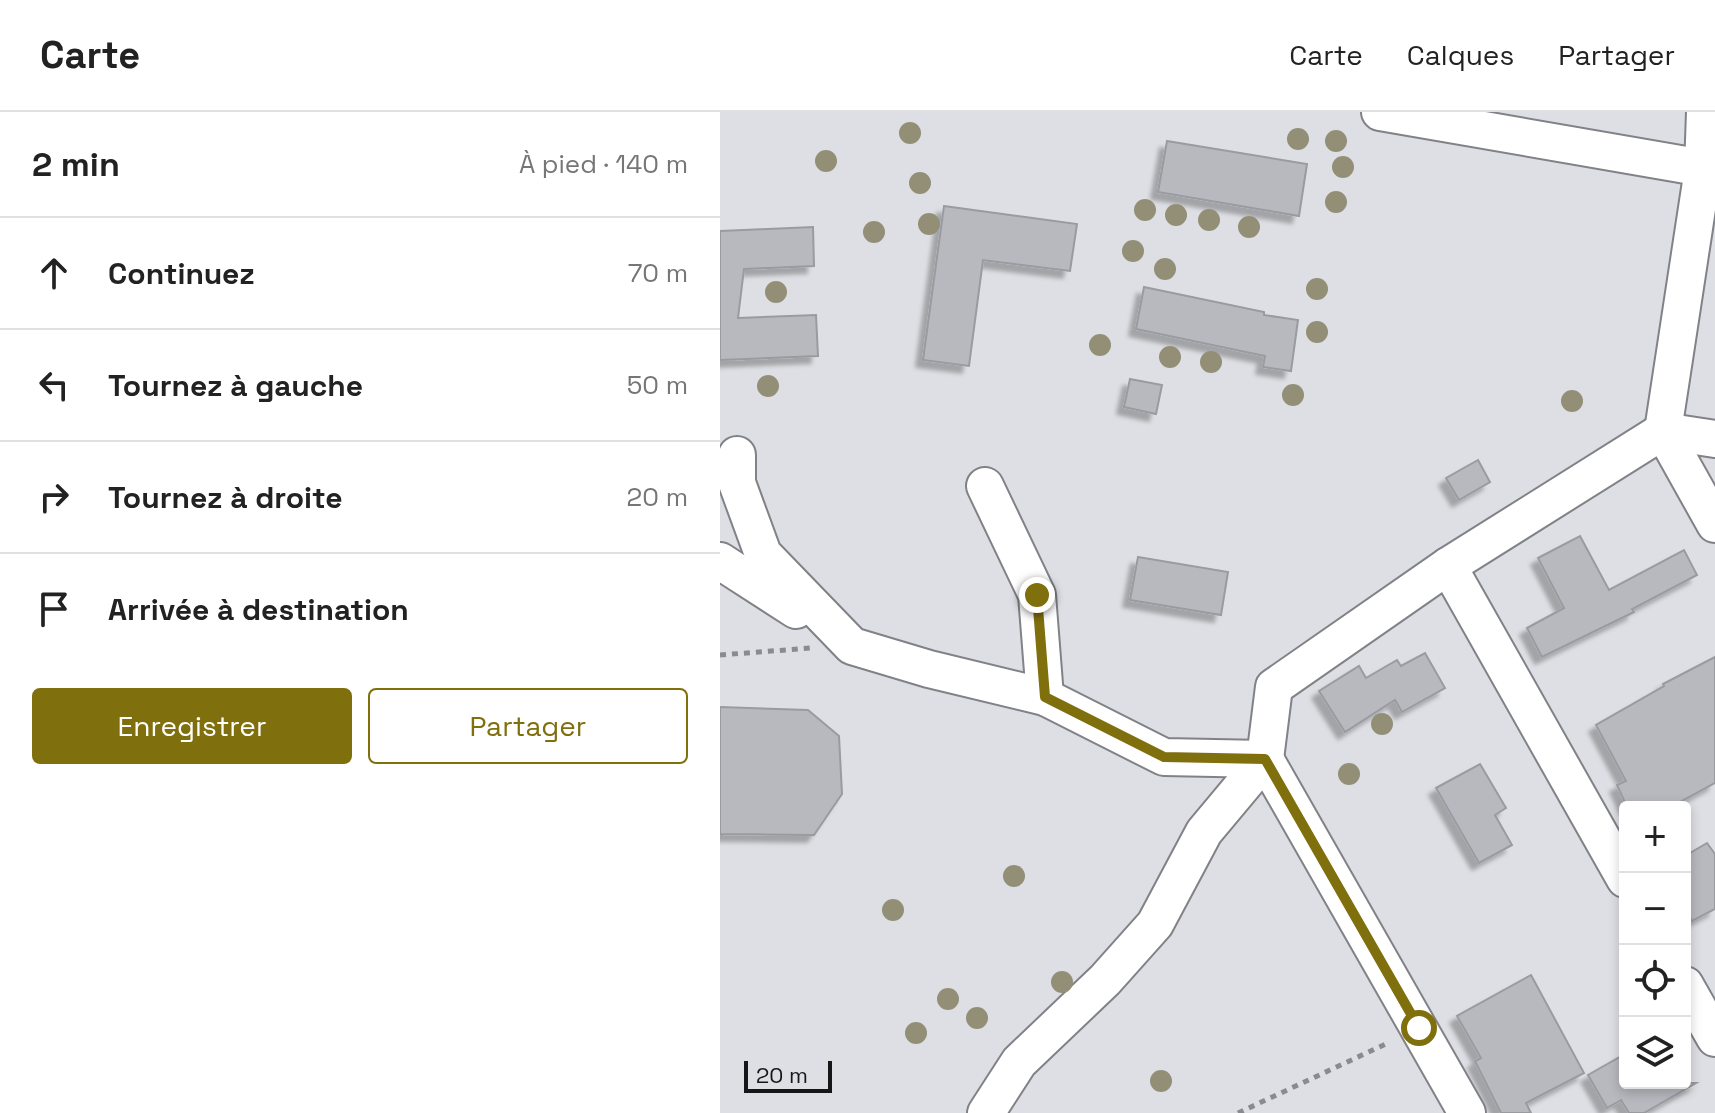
<!DOCTYPE html>
<html lang="fr">
<head>
<meta charset="utf-8">
<style>
	:root { --surface:#fff; --page:#f2f2f2; --text:#222; --muted:#767676; --line:#e0e0e0; --accent:#806f0d }
	body { margin:0; font-family:"Space Grotesk",sans-serif; background:var(--page); color:var(--text) }
	.controls { position:absolute; right:24px; bottom:24px; display:grid; overflow:hidden; border-radius:8px; box-shadow:0 4px 12px #0003 }
	.controls button { width:72px; height:72px; display:grid; place-items:center; padding:0; border:0; border-bottom:2px solid var(--line); background:var(--surface); color:var(--text); font:40px sans-serif }
	.scale { position:absolute; left:24px; bottom:20px; width:88px; box-sizing:border-box; padding-left:8px; border:4px solid #151618; border-top:0; font-size:22px; line-height:28px; white-space:nowrap; color:#151618; -webkit-text-stroke:6px #dedfe4; paint-order:stroke }
	.stop { position:absolute; width:24px; height:24px; margin:-18px; border:6px solid #806f0d; border-radius:50%; background:#fff }
	.stop.end { background:#806f0d; border-color:#fff; box-shadow:0 2px 8px #0008 }
	.list { margin:0; padding:0; list-style:none }
	h2 { display:flex; justify-content:space-between; align-items:center; height:104px; margin:0; padding:0 32px; font-size:34px }
	h2 small { font-size:26px; font-weight:400; color:var(--muted) }
	.list li { display:grid; grid-template-columns:52px 1fr auto; gap:24px; align-items:center; box-sizing:border-box; height:112px; padding:0 32px; border-top:2px solid var(--line) }
	.list b { display:block; font-size:30px; white-space:nowrap }
	.list em { font-size:26px; font-style:normal; color:var(--muted) }
	.actions { display:flex; gap:16px; padding:24px 32px }
	.actions a { flex:1; padding:18px 0; border:2px solid var(--accent); border-radius:8px; text-align:center; font-size:28px; color:var(--accent) }
	.actions .main { background:var(--accent); color:#fff }
	.icon { flex:none; width:44px; height:44px; fill:none; stroke:currentColor; stroke-width:2; stroke-linecap:round; stroke-linejoin:round }
	.map { position:relative; flex:none; width:995px; height:1001px; overflow:hidden }
	header { display:flex; align-items:center; gap:48px; box-sizing:border-box; height:112px; padding:0 40px; background:var(--surface); border-bottom:2px solid var(--line) }
	header strong { font-size:38px }
	nav { display:flex; gap:44px; margin-inline-start:auto; font-size:28px }
	main { display:flex }
	aside { flex:1; background:var(--surface) }
	.map>svg:first-child { display:block }
</style>
</head>
<body>
<header>
<strong>Carte</strong>
<nav><a>Carte</a><a>Calques</a><a>Partager</a></nav>
</header>
<main>
<aside>
<h2>2 min<small>À pied · 140 m</small></h2>
<ul class="list">
<li><svg class="icon" aria-label="ahead" viewBox="0 0 24 24"><path d="M12 20V5M6 11l6-6 6 6"/></svg><div><b>Continuez</b></div><em>70 m</em></li>
<li><svg class="icon" aria-label="left" viewBox="0 0 24 24"><path d="M17 20v-9H6M10 6l-5 5 5 5"/></svg><div><b>Tournez à gauche</b></div><em>50 m</em></li>
<li><svg class="icon" aria-label="right" viewBox="0 0 24 24"><path d="M7 20v-9h11M14 6l5 5-5 5"/></svg><div><b>Tournez à droite</b></div><em>20 m</em></li>
<li><svg class="icon" aria-label="arrive" viewBox="0 0 24 24"><path d="M6 21V4h12l-3 4 3 4H6"/></svg><div><b>Arrivée à destination</b></div></li>
</ul>
<div class="actions"><a class="main">Enregistrer</a><a>Partager</a></div>
</aside>
<div class="map">
<svg width="995" height="1001" viewBox="0 0 995 1001">
	<defs>
		<filter id="shadow"><feDropShadow dx="-7" dy="7" stdDeviation="2" flood-color="#0004"/></filter>
	</defs>
	<rect width="100%" height="100%" fill="#dedfe4"/>
	<g fill="#b8b9bf" stroke="#9a9ba1" stroke-width="2" filter="url(#shadow)">
		<polygon points="447,29 587,52 579,104 438,80"/>
		<polygon points="224,94 357,112 350,159 263,148 249,254 203,248"/>
		<polygon points="93,115 94,154 24,157 18,206 96,203 98,244 0,248 0,119"/>
		<polygon points="424,175 544,200 544,203 578,208 571,259 543,255 545,244 416,217"/>
		<polygon points="410,267 442,273 436,302 404,295"/>
		<polygon points="758,348 770,370 739,388 726,366"/>
		<polygon points="860,424 889,478 964,438 977,463 912,497 914,500 822,545 807,516 844,496 818,446"/>
		<polygon points="418,445 508,460 501,503 410,488"/>
		<polygon points="705,541 725,576 682,600 675,588 625,620 599,579 639,554 646,566 677,548 681,554"/>
		<polygon points="995,545 995,671 951,695 907,695 897,673 906,669 876,613 944,574 943,572"/>
		<polygon points="0,595 88,598 119,624 122,682 94,723 0,722"/>
		<polygon points="760,652 786,696 775,703 792,733 759,751 716,676"/>
		<polygon points="987,731 995,742 995,797 972,809 965,796 965,744"/>
		<polygon points="811,863 864,961 806,991 811,1001 781,1001 755,949 761,946 737,904"/>
		<polygon points="905,942 905,971 976,971 924,1001 909,1001 901,988 887,996 868,963"/>
	</g>
	<g fill="none" stroke-linecap="round" stroke-linejoin="round">
		<defs>
			<g id="minor">
				<polyline points="660,0 995,58"/>
				<polyline points="985,0 983,57 943,319 995,412"/>
				<polyline points="17,343 17,371 43,442 132,534 209,557 325,585"/>
				<polyline points="265,374 317,483 325,585 444,645 545,647 747,1001"/>
				<polyline points="0,449 76,498"/>
				<polyline points="728,454 905,767"/>
				<polyline points="965,873 995,926"/>
				<polyline points="266,1001 299,950 385,868 435,812 484,720 545,647 554,575 728,454 943,319 995,327"/>
			</g>
		</defs>
		<use href="#minor" stroke="#818287" stroke-width="40"/>
		<g stroke="#8a8b8f" stroke-width="5" stroke-dasharray="6 6" stroke-linecap="butt">
			<polyline points="0,543 91,536"/>
			<polyline points="518,1001 670,930"/>
		</g>
		<use href="#minor" stroke="#fff" stroke-width="36"/>
	</g>
	<g fill="#938f77">
		<circle cx="190" cy="21" r="11"/>
		<circle cx="578" cy="27" r="11"/>
		<circle cx="616" cy="29" r="11"/>
		<circle cx="106" cy="49" r="11"/>
		<circle cx="623" cy="55" r="11"/>
		<circle cx="200" cy="71" r="11"/>
		<circle cx="616" cy="90" r="11"/>
		<circle cx="425" cy="98" r="11"/>
		<circle cx="456" cy="103" r="11"/>
		<circle cx="489" cy="108" r="11"/>
		<circle cx="209" cy="112" r="11"/>
		<circle cx="529" cy="115" r="11"/>
		<circle cx="154" cy="120" r="11"/>
		<circle cx="413" cy="139" r="11"/>
		<circle cx="445" cy="157" r="11"/>
		<circle cx="597" cy="177" r="11"/>
		<circle cx="56" cy="180" r="11"/>
		<circle cx="597" cy="220" r="11"/>
		<circle cx="380" cy="233" r="11"/>
		<circle cx="450" cy="245" r="11"/>
		<circle cx="491" cy="250" r="11"/>
		<circle cx="48" cy="274" r="11"/>
		<circle cx="573" cy="283" r="11"/>
		<circle cx="852" cy="289" r="11"/>
		<circle cx="662" cy="612" r="11"/>
		<circle cx="629" cy="662" r="11"/>
		<circle cx="294" cy="764" r="11"/>
		<circle cx="173" cy="798" r="11"/>
		<circle cx="342" cy="870" r="11"/>
		<circle cx="228" cy="887" r="11"/>
		<circle cx="257" cy="906" r="11"/>
		<circle cx="196" cy="921" r="11"/>
		<circle cx="441" cy="969" r="11"/>
	</g>
	<g fill="none" stroke-linecap="round" stroke-linejoin="round">
		<polyline stroke="#806f0d" stroke-width="10" points="317,483 325,585 444,645 545,647 699,916"/>
	</g>
</svg>
<div class="controls">
<button>+</button>
<button>−</button>
<button><svg class="icon" aria-label="locate" viewBox="0 0 24 24"><circle cx="12" cy="12" r="6"/><path d="M12 2v4M12 18v4M2 12h4M18 12h4"/></svg></button>
<button><svg class="icon" aria-label="layers" viewBox="0 0 24 24"><path d="M12 4l9 5-9 5-9-5zM3 14l9 5 9-5"/></svg></button>
</div>
<div class="scale">20 m</div>
<div class="stop" style="left:699px;top:916px"></div>
<div class="stop end" style="left:317px;top:483px"></div>
</div>
</main>
</body>
</html>
